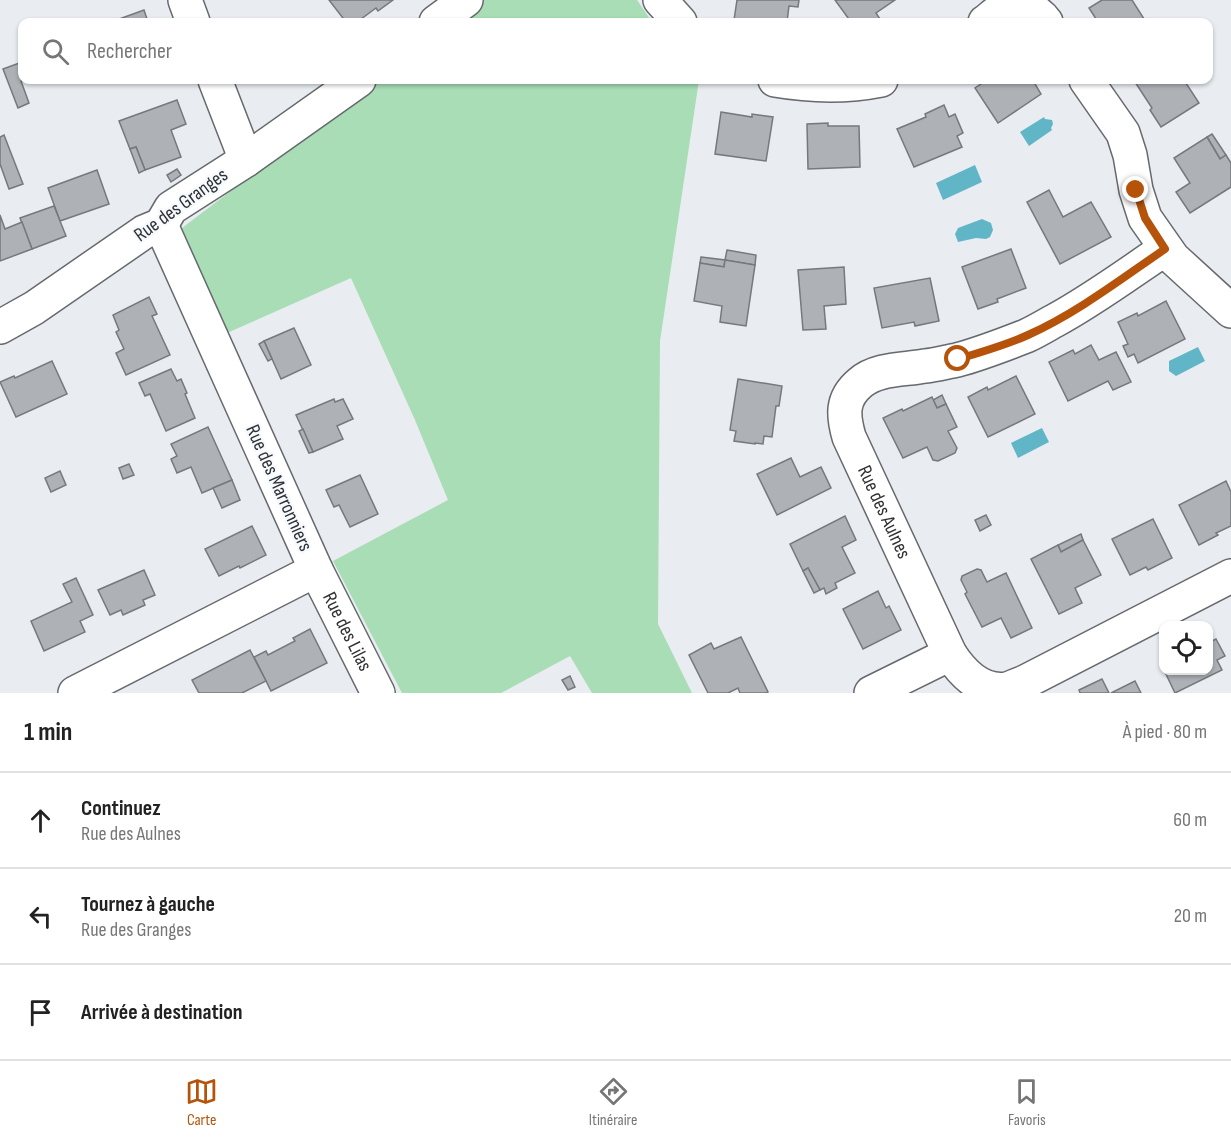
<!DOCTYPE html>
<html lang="fr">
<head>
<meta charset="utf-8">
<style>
	:root { --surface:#fff; --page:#f2f2f2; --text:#222; --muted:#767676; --line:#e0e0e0; --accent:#b45309 }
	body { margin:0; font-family:"Sofia Sans Condensed",sans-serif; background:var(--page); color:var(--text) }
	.controls { position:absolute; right:18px; bottom:18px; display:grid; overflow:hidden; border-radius:12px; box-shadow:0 2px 4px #0004 }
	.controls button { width:54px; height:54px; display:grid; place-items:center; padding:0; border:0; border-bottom:2px solid var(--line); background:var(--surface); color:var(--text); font:30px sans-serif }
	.stop { position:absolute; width:18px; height:18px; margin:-14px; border:4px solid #b45309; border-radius:50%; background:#fff }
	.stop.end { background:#b45309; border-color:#fff; box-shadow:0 2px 6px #0008 }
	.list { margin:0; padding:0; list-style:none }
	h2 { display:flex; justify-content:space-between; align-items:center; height:78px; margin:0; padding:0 24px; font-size:26px }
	h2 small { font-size:20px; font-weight:400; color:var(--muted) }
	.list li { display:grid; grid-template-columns:39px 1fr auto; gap:18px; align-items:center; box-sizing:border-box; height:96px; padding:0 24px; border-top:2px solid var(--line) }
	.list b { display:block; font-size:22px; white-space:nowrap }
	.list p { margin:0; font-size:20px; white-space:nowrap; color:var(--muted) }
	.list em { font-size:20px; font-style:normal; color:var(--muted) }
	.icon { flex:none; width:33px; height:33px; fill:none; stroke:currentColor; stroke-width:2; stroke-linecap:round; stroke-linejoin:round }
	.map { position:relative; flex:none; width:1231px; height:693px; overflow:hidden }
	.search { position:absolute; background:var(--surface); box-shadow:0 2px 4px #0004; left:18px; right:18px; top:18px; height:66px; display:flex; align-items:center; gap:15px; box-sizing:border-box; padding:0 21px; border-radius:12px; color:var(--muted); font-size:22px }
	.sheet { height:366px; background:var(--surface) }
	nav { display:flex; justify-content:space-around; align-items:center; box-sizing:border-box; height:84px; border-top:2px solid var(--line); background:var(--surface); font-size:16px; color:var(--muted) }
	nav a { display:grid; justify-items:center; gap:3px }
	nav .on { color:var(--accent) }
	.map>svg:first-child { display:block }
</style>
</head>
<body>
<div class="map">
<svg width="1231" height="693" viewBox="0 0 1231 693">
	<rect width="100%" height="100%" fill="#e9ecf1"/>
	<g fill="#a8ddb6">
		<polygon points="483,0 637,0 652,22 453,22"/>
		<polygon points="378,80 699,80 660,341 658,624 692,693 592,693 570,656 501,693 402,693 333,561 448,500 415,420 351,278 227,333 182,228"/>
	</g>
	<g fill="#60b6c6">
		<polygon points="1044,117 1045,119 1052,120 1053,124 1051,128 1052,130 1029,146 1020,132"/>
		<polygon points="975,165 982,182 943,200 936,183"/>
		<polygon points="982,219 991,223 993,230 990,237 986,239 976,238 958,242 955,234 958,228"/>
		<polygon points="1198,347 1205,361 1176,376 1169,371 1169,361"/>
		<polygon points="1042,428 1049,442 1018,458 1011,443"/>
	</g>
	<g fill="#aeb1b6" stroke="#75787c" stroke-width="1.5">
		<polygon points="329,0 393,0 378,11 376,8 357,22 346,22"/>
		<polygon points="737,0 799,0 798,7 789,6 787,22 769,22 756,21 755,22 749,22 734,20"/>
		<polygon points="835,0 895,0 876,13 882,22 851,22"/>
		<polygon points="1102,0 1132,0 1146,22 1098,22 1089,8"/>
		<polygon points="144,10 148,22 111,22"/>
		<polygon points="22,62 22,80 25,80 21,81 29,103 18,108 3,69"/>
		<polygon points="987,80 1040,80 1035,84 1041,94 998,123 975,88"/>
		<polygon points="1139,80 1184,80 1199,103 1161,127 1150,110 1152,108 1135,82"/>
		<polygon points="177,100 186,124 171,130 181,157 145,170 136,147 130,149 119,121"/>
		<polygon points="944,105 949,117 955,114 963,133 957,136 962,147 914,167 897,129 926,117 925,114"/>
		<polygon points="721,112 752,117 752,114 773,117 766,161 715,154"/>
		<polygon points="828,123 828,126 859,126 860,167 808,169 807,124"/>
		<polygon points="1212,134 1226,155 1220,159 1207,137"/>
		<polygon points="4,135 23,184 9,189 0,164 0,137"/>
		<polygon points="1207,137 1220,159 1226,155 1231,163 1231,187 1190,213 1176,192 1190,183 1174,158"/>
		<polygon points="136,147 145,170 139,173 130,149"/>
		<polygon points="177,169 181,175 171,182 167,175"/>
		<polygon points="97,170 109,204 60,221 48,188"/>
		<polygon points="1049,190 1063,217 1091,202 1111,237 1060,264 1027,202"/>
		<polygon points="54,206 66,236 32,249 20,218"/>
		<polygon points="0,215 5,229 22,222 32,249 0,261"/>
		<polygon points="1011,249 1026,288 997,299 998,302 978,309 962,267"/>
		<polygon points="727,250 756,255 755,265 725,260"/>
		<polygon points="701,257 725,260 724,267 700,263"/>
		<polygon points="725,260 755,265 746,326 720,322 722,306 694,301 700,263 724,267"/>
		<polygon points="844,267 846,304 824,306 826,329 803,330 798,270"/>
		<polygon points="930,278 939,321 915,326 914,322 882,328 874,288"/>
		<polygon points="149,297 157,314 152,316 170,355 126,375 116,353 124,349 116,332 119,330 113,315"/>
		<polygon points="1166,301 1185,339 1138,363 1134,354 1128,357 1123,346 1128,344 1118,322 1137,313 1138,316"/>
		<polygon points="294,328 311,365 281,379 264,341"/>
		<polygon points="264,341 272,359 268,361 259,344"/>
		<polygon points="1091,345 1099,360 1116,352 1131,382 1113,390 1108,381 1068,401 1049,362 1073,350 1075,354"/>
		<polygon points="52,361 67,394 16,417 0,382 14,376 15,378"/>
		<polygon points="171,369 177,381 181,379 187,393 185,394 195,418 166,431 150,394 145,396 139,383"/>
		<polygon points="1016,376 1035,414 988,437 968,397 987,387 988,390"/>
		<polygon points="738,379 782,386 779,406 776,406 772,437 764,436 763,444 755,443 755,444 734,441 736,431 730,430"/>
		<polygon points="942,395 946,404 937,408 933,400"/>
		<polygon points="932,397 937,408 946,404 957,427 948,431 957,448 955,453 938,461 933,460 927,447 903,458 883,418 902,409 903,411"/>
		<polygon points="334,399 335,402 343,399 353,419 337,426 343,439 313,452 296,415"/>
		<polygon points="208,427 232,480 202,493 191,467 177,473 171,459 177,456 171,444"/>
		<polygon points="303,429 313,452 309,453 299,431"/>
		<polygon points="791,458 800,477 821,467 831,488 777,515 757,474"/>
		<polygon points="129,464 134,475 123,479 119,468"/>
		<polygon points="60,471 66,485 51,492 45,478"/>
		<polygon points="360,475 378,514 350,527 339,505 334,507 326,490"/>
		<polygon points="232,480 240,500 222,508 213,488"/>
		<polygon points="1226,481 1231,492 1231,526 1216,533 1218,535 1199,545 1179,505"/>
		<polygon points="986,515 991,525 980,531 975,520"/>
		<polygon points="845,516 856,540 842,547 855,573 835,583 837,588 826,594 824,588 820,590 808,568 803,571 790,544"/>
		<polygon points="1153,519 1172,558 1148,570 1146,567 1130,575 1112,539"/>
		<polygon points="252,526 266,555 240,568 239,566 219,576 205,549"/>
		<polygon points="1081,534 1083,540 1061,552 1058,545"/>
		<polygon points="1083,540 1101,575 1075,588 1082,603 1059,614 1031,559 1058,545 1061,552"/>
		<polygon points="808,568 820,590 814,593 803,571"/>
		<polygon points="977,569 981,570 987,582 1006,573 1032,628 1011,638 1001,618 982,627 965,594 967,592 961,580 962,576"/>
		<polygon points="144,570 155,595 143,600 145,605 123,615 121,610 110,615 98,590"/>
		<polygon points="76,578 93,615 80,621 85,632 44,651 31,621 72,602 63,584"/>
		<polygon points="878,591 886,608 889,606 901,630 863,649 843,609"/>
		<polygon points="310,629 327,663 271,691 254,657 266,651 268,655 295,641 293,638"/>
		<polygon points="741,637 768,692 766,693 740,693 738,688 728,693 708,693 689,655 711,643 714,649"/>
		<polygon points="1216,639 1225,656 1217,660 1222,670 1175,693 1164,670 1208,670 1208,643"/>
		<polygon points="250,650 266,681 242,693 199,693 192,680"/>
		<polygon points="570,676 575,687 568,690 562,680"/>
		<polygon points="1102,679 1109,693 1080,693 1079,690"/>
		<polygon points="1135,681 1141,693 1111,693"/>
	</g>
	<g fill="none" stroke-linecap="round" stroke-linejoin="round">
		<defs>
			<g id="minor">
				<polyline points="185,0 193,22"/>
				<polyline points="660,0 680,22"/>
				<polyline points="436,22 466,0"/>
				<path d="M 985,22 C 990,19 995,13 1001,10 C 1017,2 1036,8 1046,22"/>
				<polyline points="215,80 246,160"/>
				<path d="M 775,80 C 810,86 846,87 881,80"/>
				<polyline points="1086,80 1123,133 1130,155 1136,190 1145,218 1173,258 1231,311"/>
				<path id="s1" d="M 1165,249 C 1129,273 1093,300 1054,321 C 1045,326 1035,332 1026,336 C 1003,345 980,354 957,360 C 946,362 936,365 925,366 C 904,370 877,368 860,383 C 841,399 843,416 849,437 L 950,654 C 963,674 981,693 1007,689 C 1013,687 1019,684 1025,682 L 1231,576"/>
				<polyline points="0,327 34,308 144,232 161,225 171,208 246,160 359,80"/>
				<path id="s2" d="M 316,570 L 378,693"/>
				<polyline points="75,693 316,570 161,225"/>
				<polyline points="871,693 950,654"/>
			</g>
		</defs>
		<use href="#minor" stroke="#66696d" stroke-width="36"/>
		<use href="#minor" stroke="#fff" stroke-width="33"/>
	</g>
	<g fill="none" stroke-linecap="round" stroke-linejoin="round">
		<path stroke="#b45309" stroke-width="8" d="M 958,359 C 982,352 1006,345 1028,335 C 1077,313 1121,279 1165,249 L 1145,218 L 1136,190"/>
	</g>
	<g text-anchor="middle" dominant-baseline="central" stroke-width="5" stroke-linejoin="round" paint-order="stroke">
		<g font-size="20" fill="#303133" stroke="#f6fafe">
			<text transform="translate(181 205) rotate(-36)">Rue des Granges</text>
			<text transform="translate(279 488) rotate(66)">Rue des Marronniers</text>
			<text stroke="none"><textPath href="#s1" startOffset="480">Rue des Aulnes</textPath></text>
			<text stroke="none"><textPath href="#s2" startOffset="69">Rue des Lilas</textPath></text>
		</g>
	</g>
</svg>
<div class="controls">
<button><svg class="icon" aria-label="locate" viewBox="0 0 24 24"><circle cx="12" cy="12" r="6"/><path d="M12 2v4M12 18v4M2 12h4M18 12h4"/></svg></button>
</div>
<div class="stop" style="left:958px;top:359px"></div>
<div class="stop end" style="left:1136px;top:190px"></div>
<div class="search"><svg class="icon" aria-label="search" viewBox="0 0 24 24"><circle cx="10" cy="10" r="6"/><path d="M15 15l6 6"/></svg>Rechercher</div>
</div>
<section class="sheet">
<h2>1 min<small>À pied · 80 m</small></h2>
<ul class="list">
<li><svg class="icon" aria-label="ahead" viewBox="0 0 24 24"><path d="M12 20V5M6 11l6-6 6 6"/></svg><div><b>Continuez</b><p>Rue des Aulnes</p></div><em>60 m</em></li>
<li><svg class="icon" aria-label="left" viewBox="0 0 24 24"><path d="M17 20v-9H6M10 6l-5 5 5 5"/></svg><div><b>Tournez à gauche</b><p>Rue des Granges</p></div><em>20 m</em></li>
<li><svg class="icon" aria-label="arrive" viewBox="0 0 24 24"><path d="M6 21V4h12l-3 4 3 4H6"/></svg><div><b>Arrivée à destination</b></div></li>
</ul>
</section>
<nav>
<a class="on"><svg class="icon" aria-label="map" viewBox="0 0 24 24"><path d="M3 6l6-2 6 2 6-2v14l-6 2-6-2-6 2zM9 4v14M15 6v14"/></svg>Carte</a>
<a><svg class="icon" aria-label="directions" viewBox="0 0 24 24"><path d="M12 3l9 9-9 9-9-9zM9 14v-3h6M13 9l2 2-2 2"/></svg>Itinéraire</a>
<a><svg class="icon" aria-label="saved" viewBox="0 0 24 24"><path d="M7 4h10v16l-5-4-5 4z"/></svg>Favoris</a>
</nav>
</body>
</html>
